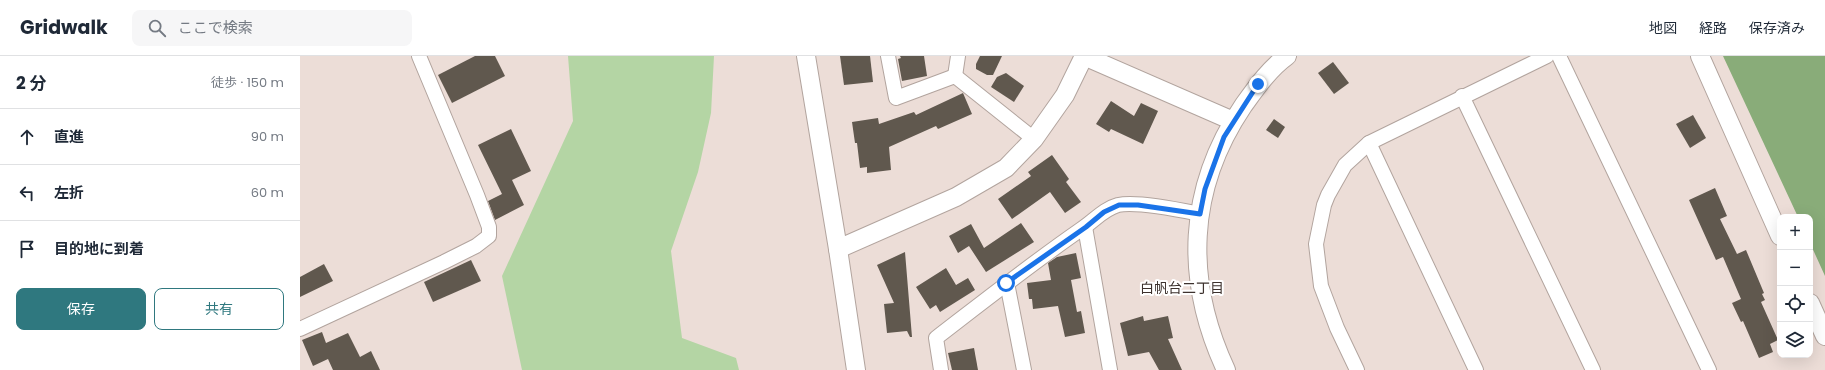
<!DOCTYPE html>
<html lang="ja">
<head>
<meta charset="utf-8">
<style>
	:root { --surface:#fff; --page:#f6f6f7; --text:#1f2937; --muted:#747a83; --line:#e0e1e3; --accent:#2f787f }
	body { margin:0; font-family:Poppins,"Noto Sans JP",sans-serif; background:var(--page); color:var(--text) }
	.controls { position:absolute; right:12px; bottom:12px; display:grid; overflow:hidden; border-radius:8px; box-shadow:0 4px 16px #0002 }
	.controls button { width:36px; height:36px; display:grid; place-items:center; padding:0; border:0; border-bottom:1px solid var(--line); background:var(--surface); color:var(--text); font:20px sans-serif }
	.stop { position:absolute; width:12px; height:12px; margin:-9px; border:3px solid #1a73e8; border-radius:50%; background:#fff }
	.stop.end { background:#1a73e8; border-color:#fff; box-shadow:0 1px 4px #0008 }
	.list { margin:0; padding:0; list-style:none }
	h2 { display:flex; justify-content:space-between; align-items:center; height:52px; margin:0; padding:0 16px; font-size:17px }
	h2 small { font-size:13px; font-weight:400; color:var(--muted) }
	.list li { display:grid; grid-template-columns:26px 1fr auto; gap:12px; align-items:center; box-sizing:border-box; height:56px; padding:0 16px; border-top:1px solid var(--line) }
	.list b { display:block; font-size:15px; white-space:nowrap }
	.list em { font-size:13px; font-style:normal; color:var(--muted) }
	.actions { display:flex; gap:8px; padding:12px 16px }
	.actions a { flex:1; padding:9px 0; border:1px solid var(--accent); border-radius:8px; text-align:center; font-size:14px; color:var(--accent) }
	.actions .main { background:var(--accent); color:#fff }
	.icon { flex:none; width:22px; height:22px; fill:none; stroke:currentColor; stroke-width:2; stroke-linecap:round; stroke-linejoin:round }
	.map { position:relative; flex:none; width:1525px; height:314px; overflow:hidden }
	header { display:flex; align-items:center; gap:24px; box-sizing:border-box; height:56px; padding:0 20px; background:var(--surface); border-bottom:1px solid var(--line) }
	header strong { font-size:19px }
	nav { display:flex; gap:22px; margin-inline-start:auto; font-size:14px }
	.search { width:280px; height:36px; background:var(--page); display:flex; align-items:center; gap:10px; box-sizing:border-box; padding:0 14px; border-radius:8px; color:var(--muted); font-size:15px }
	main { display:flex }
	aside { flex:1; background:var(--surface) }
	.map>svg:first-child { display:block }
</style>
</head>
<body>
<header>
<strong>Gridwalk</strong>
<div class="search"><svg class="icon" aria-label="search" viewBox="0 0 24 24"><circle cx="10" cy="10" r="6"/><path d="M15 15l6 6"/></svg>ここで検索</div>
<nav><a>地図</a><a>経路</a><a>保存済み</a></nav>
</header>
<main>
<aside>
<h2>2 分<small>徒歩 · 150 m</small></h2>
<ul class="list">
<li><svg class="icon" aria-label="ahead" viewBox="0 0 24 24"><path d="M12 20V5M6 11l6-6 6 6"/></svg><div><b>直進</b></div><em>90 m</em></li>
<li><svg class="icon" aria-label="left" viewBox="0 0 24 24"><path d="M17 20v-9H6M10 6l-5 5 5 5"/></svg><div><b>左折</b></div><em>60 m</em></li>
<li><svg class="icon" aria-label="arrive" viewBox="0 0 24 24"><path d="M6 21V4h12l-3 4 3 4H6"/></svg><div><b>目的地に到着</b></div></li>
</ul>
<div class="actions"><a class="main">保存</a><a>共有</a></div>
</aside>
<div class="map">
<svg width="1525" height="314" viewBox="0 0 1525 314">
	<rect width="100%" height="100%" fill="#ecddd7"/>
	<polygon fill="#b4d5a4" points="268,0 414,0 411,57 398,116 371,195 382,282 436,302 439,314 222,314 202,220 273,65"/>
	<polygon fill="#89ac79" points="1423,0 1525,0 1525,220 1510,187 1510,161 1498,161"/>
	<g fill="#60584e">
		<polygon points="175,0 195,0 205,20 152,47 138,19"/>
		<polygon points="540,0 570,0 573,26 544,29"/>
		<polygon points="600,0 624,0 627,20 602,25 598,3 601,2"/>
		<polygon points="680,0 702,0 693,19 687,19 676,13 676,8"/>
		<polygon points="1033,6 1049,27 1034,38 1018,17"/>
		<polygon points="706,17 724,30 714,46 691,31 697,21"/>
		<polygon points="663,37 672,58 638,73 636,70 589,91 591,114 567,117 567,111 560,112 557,87 555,87 552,66 578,62 579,68 614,56 616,59"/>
		<polygon points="811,45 834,60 841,47 858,55 843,88 811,73 809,76 796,68"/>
		<polygon points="1393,59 1406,82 1390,92 1376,68"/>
		<polygon points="974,63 985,71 978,82 966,74"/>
		<polygon points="211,73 231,115 212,124 224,149 195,164 188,145 202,138 178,89"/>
		<polygon points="752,99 769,123 766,126 781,146 765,157 750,136 712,163 698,143 731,120 728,116"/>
		<polygon points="1415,132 1427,160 1420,163 1437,198 1446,194 1464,237 1462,238 1465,244 1461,246 1478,284 1470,288 1473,296 1459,302 1443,265 1441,266 1432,247 1441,243 1423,201 1416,204 1389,144"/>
		<polygon points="721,167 734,186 686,216 669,190 658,197 649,180 671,168 684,192"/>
		<polygon points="605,196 612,281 610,281 607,275 587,277 584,248 594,247 577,209"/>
		<polygon points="776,197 781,222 771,224 777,256 781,255 785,277 765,281 758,250 733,253 732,243 729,243 727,227 751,224 748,207 757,201"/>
		<polygon points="171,204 181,225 133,246 124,226"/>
		<polygon points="24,208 33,225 0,241 0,221"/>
		<polygon points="646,212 656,229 668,222 675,234 640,256 636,249 630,253 616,231"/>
		<polygon points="843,260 844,265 868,260 873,282 868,283 882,314 859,314 849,296 828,300 820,267"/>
		<polygon points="22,276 26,287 48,277 60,301 71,295 80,314 33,314 28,303 13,310 2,284"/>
		<polygon points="674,292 678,314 652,314 648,297"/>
	</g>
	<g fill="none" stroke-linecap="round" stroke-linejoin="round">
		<defs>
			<g id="minor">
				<polyline points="588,0 596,42 655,20 734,83"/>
				<polyline points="1259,0 1409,314"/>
				<polyline points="655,20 658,0"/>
				<polyline points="1162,40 1293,314"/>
				<polyline points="1069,87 1176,314"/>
				<polyline points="785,171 810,314"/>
				<polyline points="707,227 724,314"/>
				<polyline points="0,273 144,206 176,190 189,180 189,171 177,139 119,0"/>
				<path d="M 641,314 L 636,282 C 684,245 731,208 780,174 C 793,166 803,153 818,149 C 837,145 880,154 900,158"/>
				<polyline points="1057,314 1037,272 1021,230 1016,188 1024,149 1028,139 1045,109 1069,87 1247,0"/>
			</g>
			<g id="tertiary">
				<polyline points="506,0 538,193 556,314"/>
				<polyline points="784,0 933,65"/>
				<polyline points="1400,0 1480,180"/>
				<polyline points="538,193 656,141 706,112 734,83 765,39 784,0"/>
				<polyline points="1510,247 1525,280"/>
				<path d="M 926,314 C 884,224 887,133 943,50 C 956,32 969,13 987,0"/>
			</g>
		</defs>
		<use href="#minor" stroke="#b2a49e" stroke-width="16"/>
		<use href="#tertiary" stroke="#b2a49e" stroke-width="20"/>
		<use href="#minor" stroke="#fff" stroke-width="14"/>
		<use href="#tertiary" stroke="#fff" stroke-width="18"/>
	</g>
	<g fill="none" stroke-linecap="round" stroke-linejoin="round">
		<polyline stroke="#1a73e8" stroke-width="5" points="706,227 786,171 804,156 819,149 838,149 900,158 905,133 924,81 958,28"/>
	</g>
	<g text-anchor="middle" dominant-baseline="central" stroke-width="4" stroke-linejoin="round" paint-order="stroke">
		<g font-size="14" fill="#3d322e" stroke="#fff">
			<text x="882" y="232">白帆台二丁目</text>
		</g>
	</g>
</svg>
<div class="controls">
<button>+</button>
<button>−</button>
<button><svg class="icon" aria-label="locate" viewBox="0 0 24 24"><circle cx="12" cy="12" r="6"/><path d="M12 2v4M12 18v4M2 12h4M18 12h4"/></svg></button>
<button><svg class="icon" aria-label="layers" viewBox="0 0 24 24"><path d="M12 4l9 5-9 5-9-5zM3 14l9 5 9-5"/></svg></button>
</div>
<div class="stop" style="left:706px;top:227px"></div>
<div class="stop end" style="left:958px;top:28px"></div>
</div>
</main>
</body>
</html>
